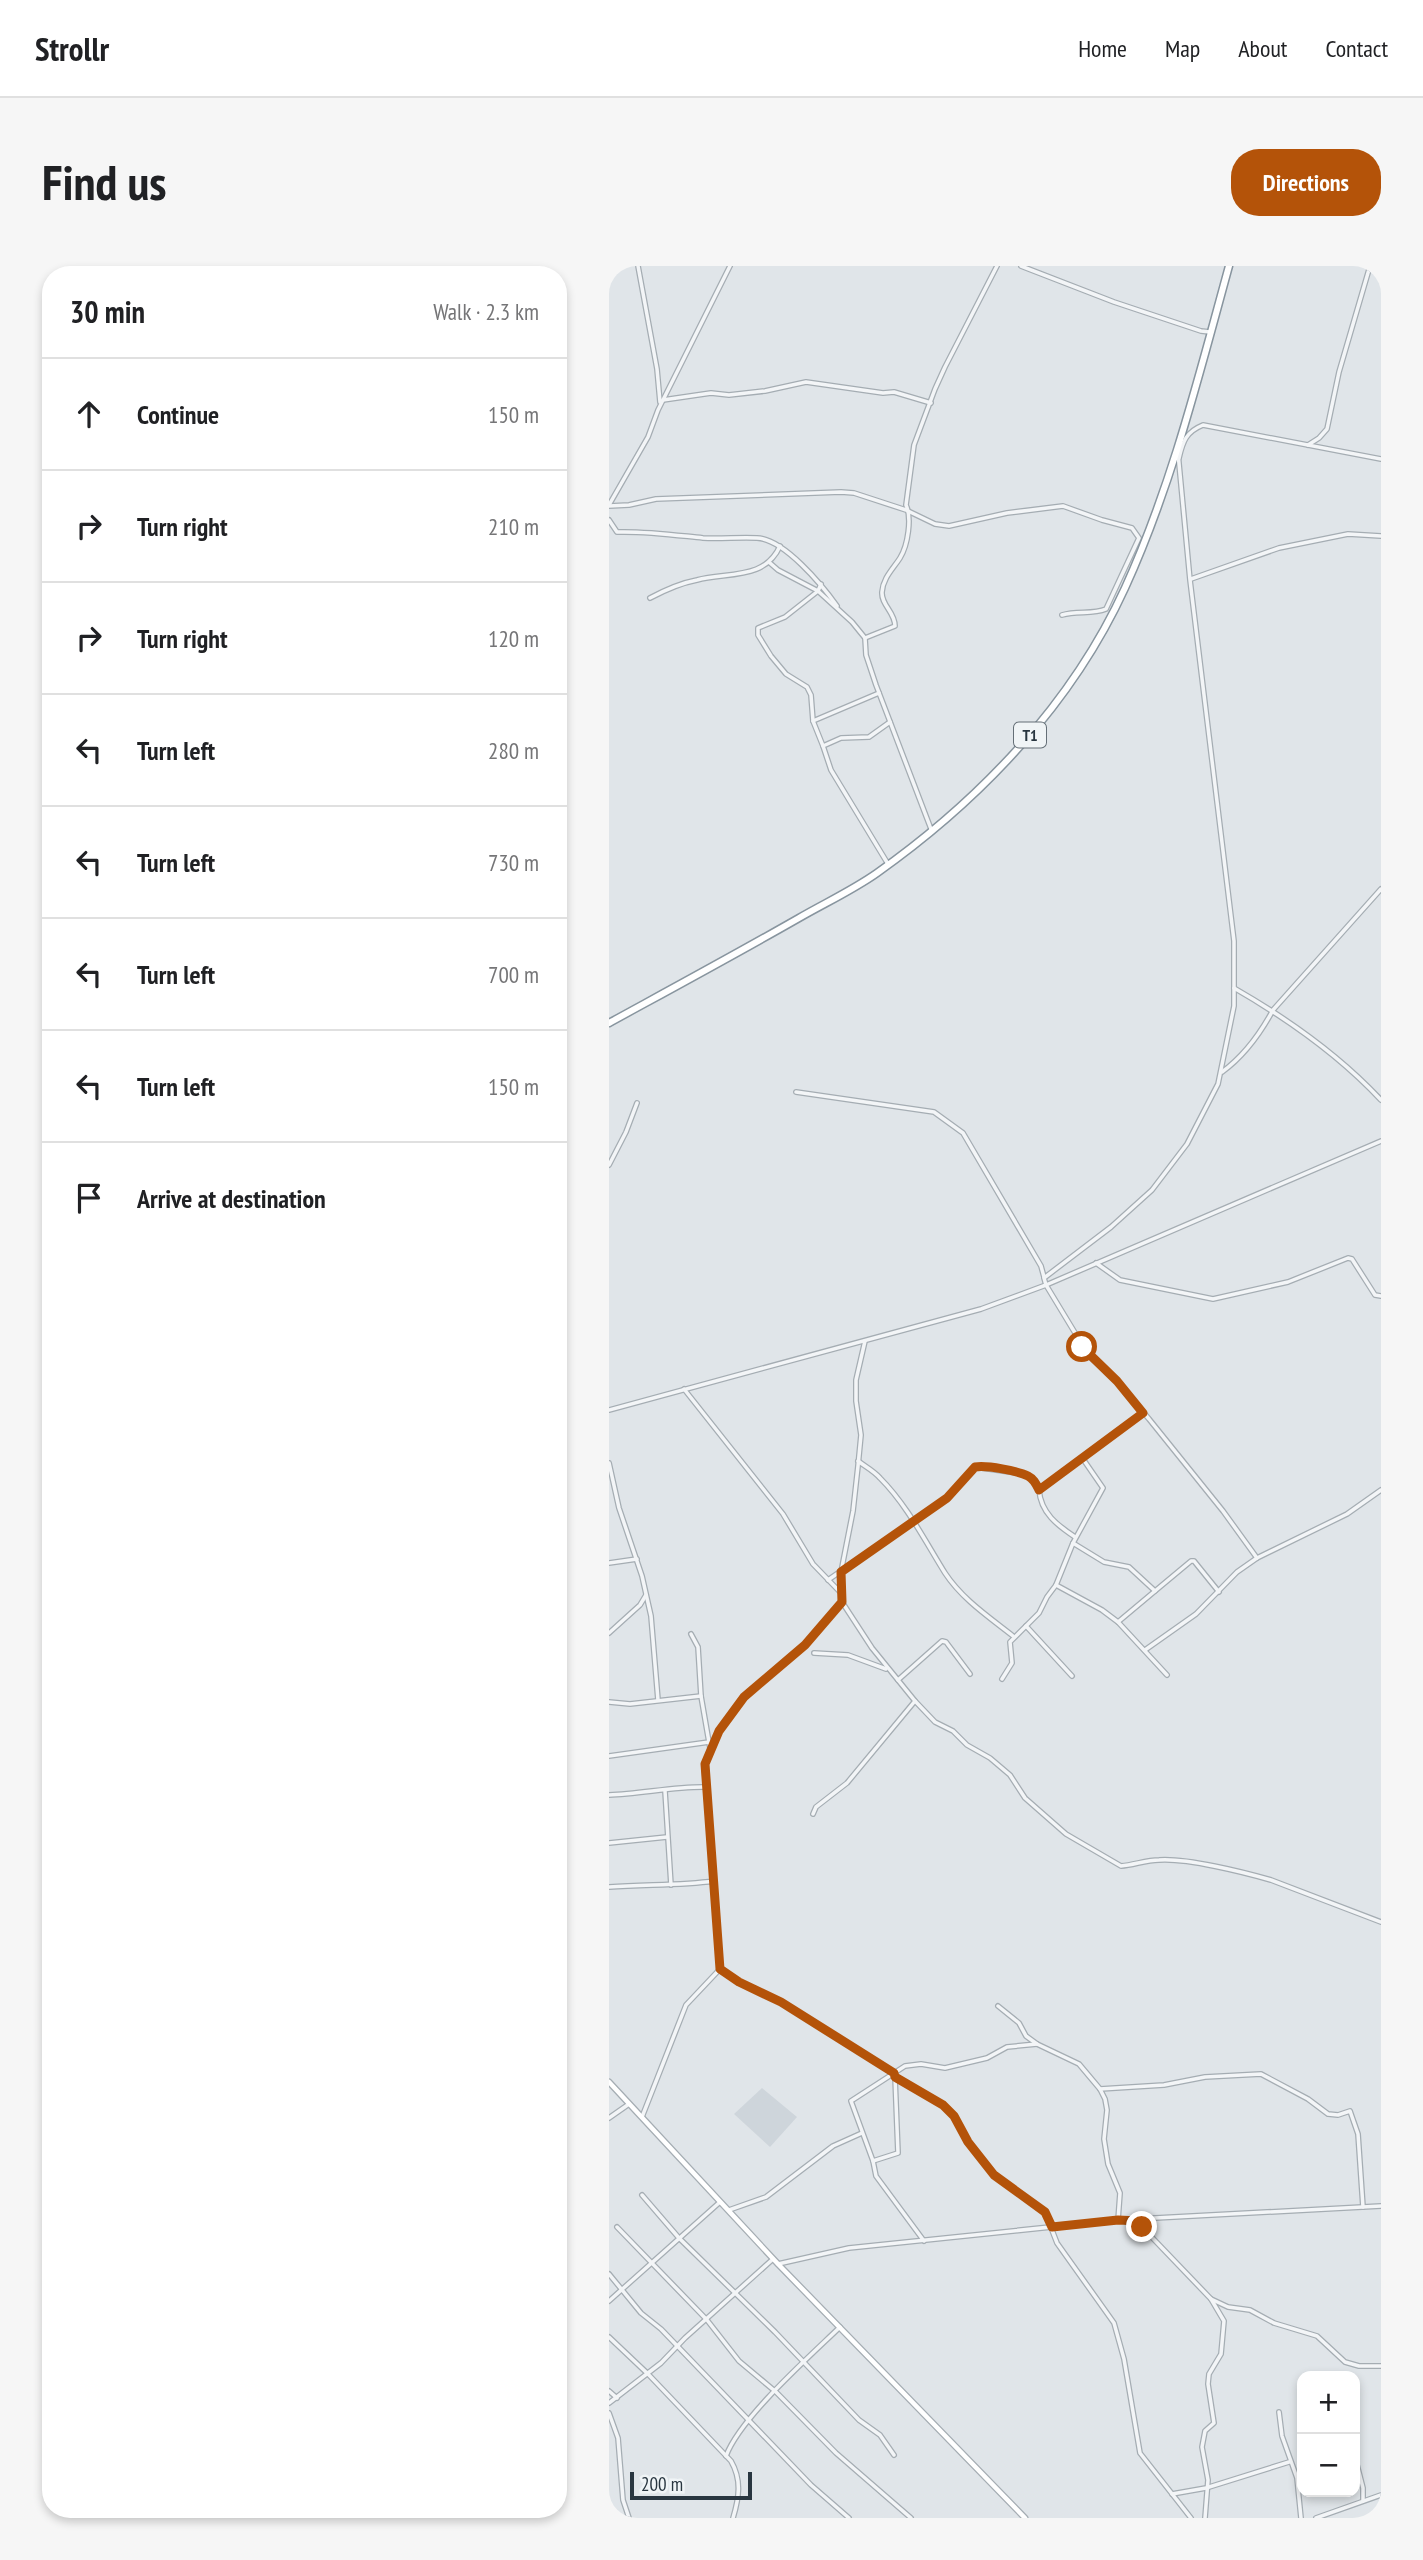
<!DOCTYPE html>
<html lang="en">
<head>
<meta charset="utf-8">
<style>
	:root { --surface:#fff; --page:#f6f6f6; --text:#202124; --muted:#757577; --line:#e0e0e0; --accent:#b45309 }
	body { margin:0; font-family:"PT Sans Narrow",sans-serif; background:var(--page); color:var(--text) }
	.controls { position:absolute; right:21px; bottom:21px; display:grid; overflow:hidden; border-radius:14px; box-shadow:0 4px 10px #0003 }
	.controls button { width:63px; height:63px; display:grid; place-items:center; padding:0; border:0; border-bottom:2px solid var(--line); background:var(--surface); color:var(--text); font:35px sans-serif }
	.scale { position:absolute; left:21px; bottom:18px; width:122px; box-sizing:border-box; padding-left:7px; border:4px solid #293640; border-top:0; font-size:19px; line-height:24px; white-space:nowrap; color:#293640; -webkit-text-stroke:5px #f0f4f6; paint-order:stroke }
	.stop { position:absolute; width:21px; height:21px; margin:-16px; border:5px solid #b45309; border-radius:50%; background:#fff }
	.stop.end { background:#b45309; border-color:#fff; box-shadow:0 2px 7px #0008 }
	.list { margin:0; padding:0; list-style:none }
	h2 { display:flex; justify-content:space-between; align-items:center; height:91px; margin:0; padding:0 28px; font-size:30px }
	h2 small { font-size:23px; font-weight:400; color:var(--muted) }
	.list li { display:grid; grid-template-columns:46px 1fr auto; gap:21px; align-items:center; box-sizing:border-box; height:112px; padding:0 28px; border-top:2px solid var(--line) }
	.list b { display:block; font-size:26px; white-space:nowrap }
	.list em { font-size:23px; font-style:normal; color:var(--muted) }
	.icon { flex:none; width:38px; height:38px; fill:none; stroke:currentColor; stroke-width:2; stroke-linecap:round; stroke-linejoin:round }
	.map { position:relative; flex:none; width:772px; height:2252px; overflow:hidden; border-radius:28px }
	header { display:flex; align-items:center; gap:42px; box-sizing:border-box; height:98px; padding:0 35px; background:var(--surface); border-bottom:2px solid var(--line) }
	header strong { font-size:33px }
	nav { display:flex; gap:38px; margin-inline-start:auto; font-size:24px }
	.intro { display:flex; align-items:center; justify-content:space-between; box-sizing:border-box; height:168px; padding:0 42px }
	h1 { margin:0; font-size:49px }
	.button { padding:18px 32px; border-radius:28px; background:var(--accent); color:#fff; font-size:24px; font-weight:700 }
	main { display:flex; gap:42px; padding:0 42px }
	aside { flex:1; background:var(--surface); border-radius:28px; box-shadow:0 4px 10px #0003 }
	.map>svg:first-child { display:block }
</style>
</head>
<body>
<header>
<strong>Strollr</strong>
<nav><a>Home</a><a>Map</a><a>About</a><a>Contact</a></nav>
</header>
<div class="intro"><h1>Find us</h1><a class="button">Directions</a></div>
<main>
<aside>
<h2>30 min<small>Walk · 2.3 km</small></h2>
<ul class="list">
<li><svg class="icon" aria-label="ahead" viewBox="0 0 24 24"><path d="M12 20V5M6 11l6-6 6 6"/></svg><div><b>Continue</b></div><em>150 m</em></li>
<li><svg class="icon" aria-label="right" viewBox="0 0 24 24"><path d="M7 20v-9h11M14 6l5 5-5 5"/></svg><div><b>Turn right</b></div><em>210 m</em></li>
<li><svg class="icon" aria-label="right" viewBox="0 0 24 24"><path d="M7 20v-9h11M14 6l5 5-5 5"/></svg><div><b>Turn right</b></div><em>120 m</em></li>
<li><svg class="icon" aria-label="left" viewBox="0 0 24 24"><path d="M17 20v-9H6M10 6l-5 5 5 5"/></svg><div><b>Turn left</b></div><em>280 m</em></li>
<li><svg class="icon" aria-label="left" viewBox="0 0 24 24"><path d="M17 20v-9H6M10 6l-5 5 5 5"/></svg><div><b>Turn left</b></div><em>730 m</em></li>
<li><svg class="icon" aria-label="left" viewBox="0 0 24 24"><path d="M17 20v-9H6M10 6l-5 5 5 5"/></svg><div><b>Turn left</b></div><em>700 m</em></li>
<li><svg class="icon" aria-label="left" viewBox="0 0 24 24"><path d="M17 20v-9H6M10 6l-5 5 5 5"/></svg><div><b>Turn left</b></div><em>150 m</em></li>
<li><svg class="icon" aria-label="arrive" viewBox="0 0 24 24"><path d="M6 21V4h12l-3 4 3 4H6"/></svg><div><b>Arrive at destination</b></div></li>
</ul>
</aside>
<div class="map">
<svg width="772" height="2252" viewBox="0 0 772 2252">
	<rect width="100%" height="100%" fill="#e0e5e9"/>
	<polygon fill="#ced5db" points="153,1822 188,1851 161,1881 125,1848"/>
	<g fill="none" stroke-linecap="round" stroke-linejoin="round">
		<defs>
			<g id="street">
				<polyline points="29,0 48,103 51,136"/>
				<polyline points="412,0 505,36 592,65 601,66"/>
				<polyline points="54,134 102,127 120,129 156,125 197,116 274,127 285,126 322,137"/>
				<polyline points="699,179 710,172 718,163 730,106 761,0"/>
				<path d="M 570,192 C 574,175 577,166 594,159 L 772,193"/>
				<polyline points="0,239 39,171 49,144 121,0"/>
				<path d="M 0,240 L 20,239 L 47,233 L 232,226 L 245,227 L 297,244 L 326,258 L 340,260 L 398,247 L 454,240 L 493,254 L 523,262 L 530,272 L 497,343 C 483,349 468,344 453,349"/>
				<path d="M 0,254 L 8,266 C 37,265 65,269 94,272 C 112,273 131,271 148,272 C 175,273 213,319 228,340"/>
				<polyline points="161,297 169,304 209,325 243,356 256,372 257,389 267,419 322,563"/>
				<polyline points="582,313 670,282 739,268 772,270"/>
				<polyline points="212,318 209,325 176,351 149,362 149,369 162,390 177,408 198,421 202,429 204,455 214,480"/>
				<path d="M 41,332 C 56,324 72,317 88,314 C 119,306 156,314 171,280"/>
				<path d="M 256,372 L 286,360 C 286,346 272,339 273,326 C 274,312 284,303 291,292 C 299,279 303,252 297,239 L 305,179 L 326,123 L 336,101 L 388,0"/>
				<polyline points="204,455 270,427"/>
				<polyline points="279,598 222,504 214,480 232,472 260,471 281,456"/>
				<path d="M 625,722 C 679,753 730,789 772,834"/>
				<path d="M 613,806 C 635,790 651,768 664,744 L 772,623"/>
				<polyline points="187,826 325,846 354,867 432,1000 435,1011"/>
				<polyline points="0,899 17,866 28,837"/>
				<polyline points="487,997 511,1014 604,1033 679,1016 739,992 743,993 766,1029 772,1030"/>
				<polyline points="0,1144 372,1043 437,1019 435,1012 502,961 543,924 578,878 609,818 625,740 625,675 581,314 569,187"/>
				<path d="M 249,1195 C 257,1201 265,1205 271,1212 C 298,1239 316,1275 336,1307 C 353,1333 380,1351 404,1370"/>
				<polyline points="0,1197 10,1242 33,1310 42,1350 49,1434"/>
				<path d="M 430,1224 C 432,1247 448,1259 466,1271"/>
				<polyline points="464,1277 495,1296 520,1301 546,1325 582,1295 585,1295 610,1326"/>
				<polyline points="648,1292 614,1245 540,1153 508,1115 480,1090 437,1019 772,875"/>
				<polyline points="0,1297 28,1293"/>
				<polyline points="219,1314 338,1232 366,1201 415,1208 426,1215 430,1224 534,1147"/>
				<polyline points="447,1319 464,1277 494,1222 474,1193"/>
				<polyline points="232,1325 232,1306 244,1245 249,1200 252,1169 247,1135 247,1114 256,1075"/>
				<path d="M 233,1336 L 263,1382 L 306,1435 L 326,1456 L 344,1465 L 358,1479 L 381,1492 L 401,1509 L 416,1532 L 457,1568 L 512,1600 C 525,1599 537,1594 550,1594 C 578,1592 634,1606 662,1614 L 772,1656"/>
				<polyline points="509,1356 546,1325"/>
				<polyline points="417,1360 463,1410"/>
				<polyline points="0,1367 31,1339 37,1329"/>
				<polyline points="82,1368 89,1381 92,1430 101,1482"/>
				<polyline points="536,1384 587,1348 628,1306 648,1292 738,1248 772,1224"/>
				<polyline points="205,1387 239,1389 277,1403"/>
				<polyline points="393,1413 403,1397 401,1376 430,1347 438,1331 447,1319 493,1344 509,1356 558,1409"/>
				<polyline points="289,1414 333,1375 337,1376 361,1408"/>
				<polyline points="0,1436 21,1438 92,1430"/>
				<polyline points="0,1490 100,1476"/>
				<polyline points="56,1525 62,1619"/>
				<path d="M 0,1529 C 32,1528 67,1520 98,1521"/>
				<polyline points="204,1548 207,1541 238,1517 306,1435"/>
				<polyline points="0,1577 58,1571"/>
				<path d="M 0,1621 C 36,1618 70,1620 105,1615"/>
				<polyline points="111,1703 130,1716 172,1736 285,1807 286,1811 334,1839 346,1850 359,1876 385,1909 436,1946 448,1977 505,2057 515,2093 531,2187 582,2252"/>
				<polyline points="389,1740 410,1757 417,1770 428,1778 470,1798 491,1823 496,1833 498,1844 495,1873 499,1898 511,1927 509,1954"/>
				<polyline points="491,1823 555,1819 596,1811 652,1808 699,1833 719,1848 729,1849 741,1845 749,1868 754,1941"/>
				<polyline points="33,1851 77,1739 111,1703 95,1498 110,1465 135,1431 196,1379 233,1336 232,1327 204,1298 174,1248 75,1123"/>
				<polyline points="0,1852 20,1838"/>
				<polyline points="264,1895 289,1887 286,1811"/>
				<polyline points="33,1929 70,1972 166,2066 250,2154 271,2169 285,2189"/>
				<polyline points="120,1944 157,1931 224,1880 253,1867"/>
				<polyline points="530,1955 533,1961 602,2033 619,2041 641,2044 665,2057 708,2070 736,2096 750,2100 772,2100"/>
				<polyline points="8,1961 98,2054 130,2095 167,2126 227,2187 302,2252"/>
				<polyline points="315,1975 267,1910 264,1895 242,1835 296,1800 312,1798 336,1802 378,1792 398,1781 428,1778"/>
				<polyline points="169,1998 240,1982 509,1954 772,1940"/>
				<polyline points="0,2008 32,2047 52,2063 202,2219 240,2252"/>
				<polyline points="0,2035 111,1936"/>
				<path d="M 0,2071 L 39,2108 L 122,2195 C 133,2214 130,2232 124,2252"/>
				<polyline points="0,2125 8,2132"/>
				<polyline points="0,2137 52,2097 76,2072 164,1993"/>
				<polyline points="670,2146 673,2170 688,2212 692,2252"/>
				<polyline points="0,2147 9,2172 14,2234 20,2252"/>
				<path d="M 117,2190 C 131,2152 200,2091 231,2061"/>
				<polyline points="746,2191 754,2222 754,2235"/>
				<polyline points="563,2228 597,2222 680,2196"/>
				<polyline points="596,2252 599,2214 593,2181 596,2165 605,2157 599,2118 600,2108 612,2088 615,2055 602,2033"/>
				<polyline points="707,2252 772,2229"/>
			</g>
			<polyline id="secondary" points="0,1816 169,1998 416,2252"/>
			<path id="highway" d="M 0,757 C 64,722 127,688 190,652 C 216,637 244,624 268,607 C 371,534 463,438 516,322 C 563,219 590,109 620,0"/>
		</defs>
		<use href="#street" stroke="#a5adb3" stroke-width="6"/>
		<use href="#secondary" stroke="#a5adb3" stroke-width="7"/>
		<use href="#highway" stroke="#88959f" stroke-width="9"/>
		<use href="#street" stroke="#f3f5f7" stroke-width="3.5"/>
		<use href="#secondary" stroke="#fff" stroke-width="4.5"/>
		<use href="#highway" stroke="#fff" stroke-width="6"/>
	</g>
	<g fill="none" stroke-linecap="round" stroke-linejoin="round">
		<path stroke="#b45309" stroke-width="9" d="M 473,1081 L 508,1115 L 534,1147 L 430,1224 C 427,1218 425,1213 419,1210 C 409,1205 378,1199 366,1201 L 338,1232 L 232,1306 L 233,1336 L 196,1379 L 135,1431 L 110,1465 L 96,1498 L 111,1703 L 130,1716 L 172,1736 L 285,1807 L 286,1811 L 334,1839 L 345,1850 L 359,1876 L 385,1909 L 436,1946 L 443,1961 L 509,1954 L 530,1955 L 533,1961"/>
	</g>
	<g text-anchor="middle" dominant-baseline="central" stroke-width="6" stroke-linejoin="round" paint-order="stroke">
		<rect fill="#f0f4f6" stroke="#656f77" stroke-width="2" x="405" y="456.5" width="32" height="25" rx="5"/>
		<g font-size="16" font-weight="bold" fill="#293640">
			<text x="421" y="469">T1</text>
		</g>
	</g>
</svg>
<div class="controls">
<button>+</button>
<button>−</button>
</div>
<div class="scale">200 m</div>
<div class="stop" style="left:473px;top:1081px"></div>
<div class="stop end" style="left:533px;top:1961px"></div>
</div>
</main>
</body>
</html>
